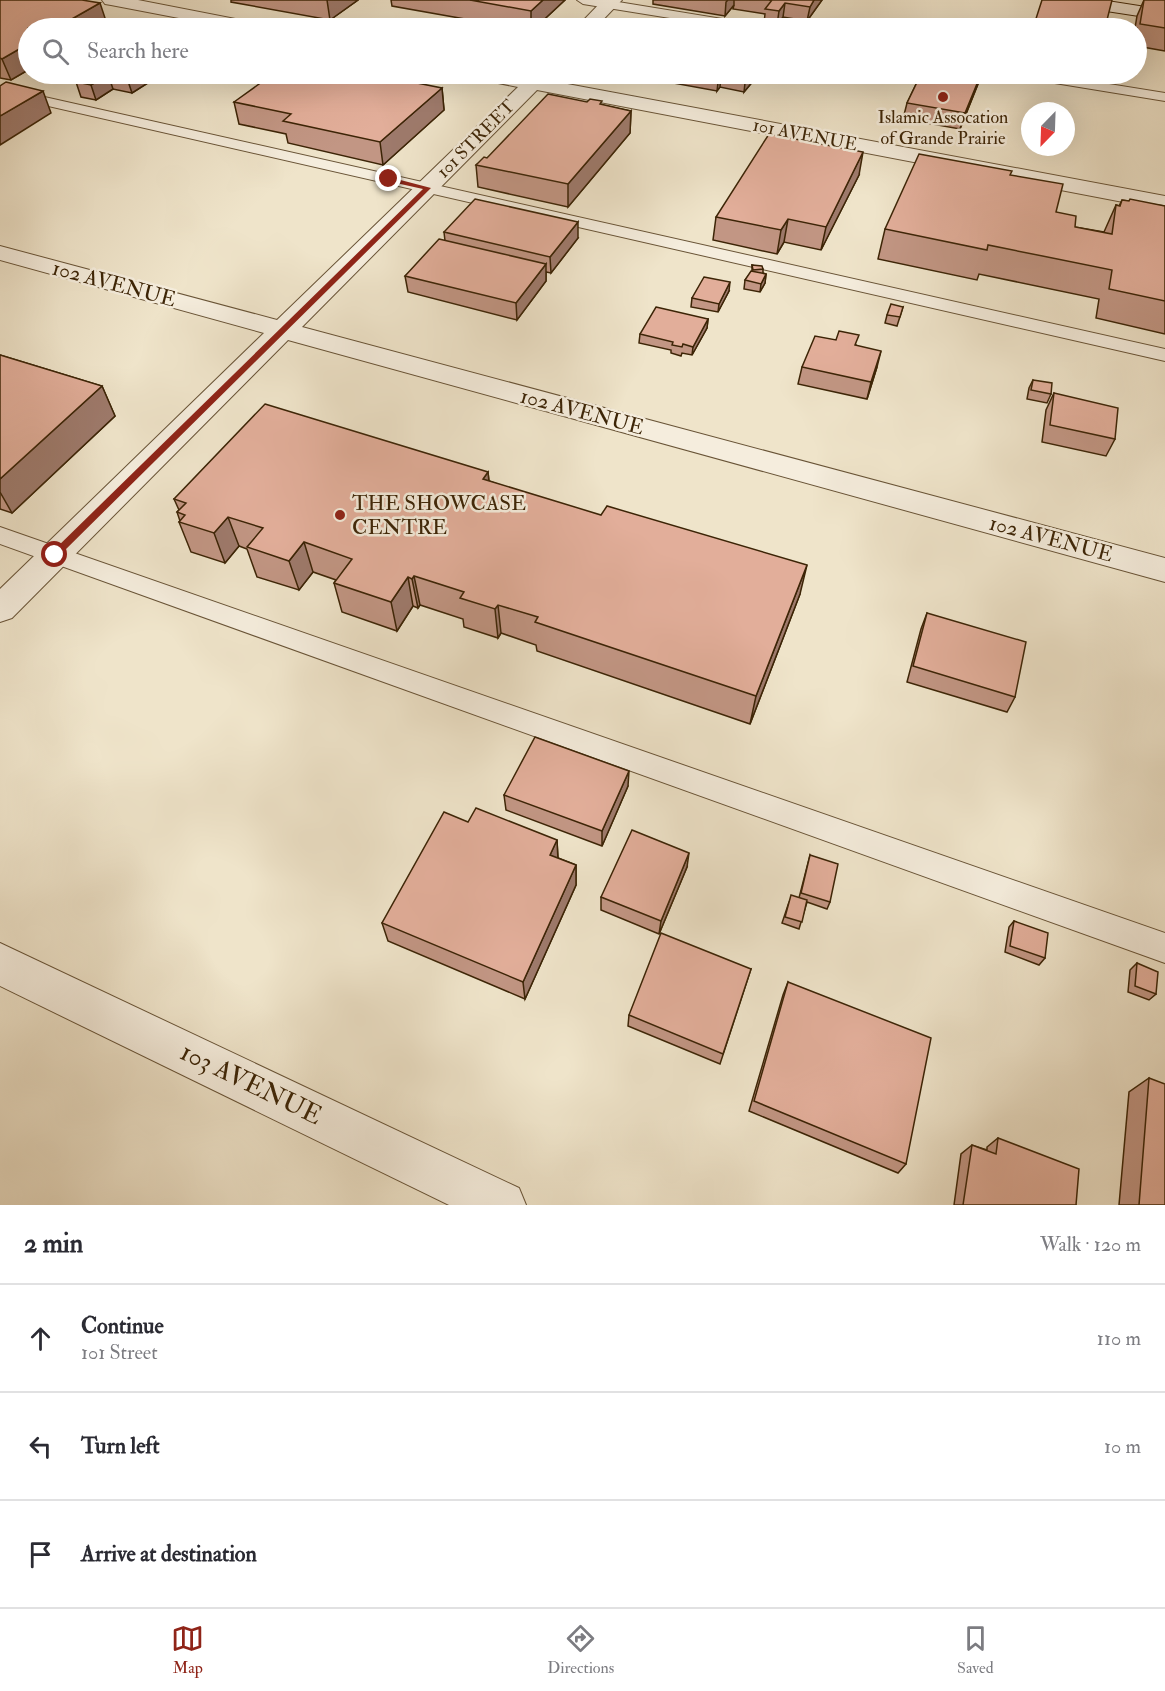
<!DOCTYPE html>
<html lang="en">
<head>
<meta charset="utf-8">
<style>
	:root { --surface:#fff; --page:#f7f7f7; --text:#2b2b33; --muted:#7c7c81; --line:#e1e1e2; --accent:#8f2418 }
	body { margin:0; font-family:"IM FELL Double Pica",serif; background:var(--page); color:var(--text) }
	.compass { position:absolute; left:1021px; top:102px; width:54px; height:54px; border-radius:50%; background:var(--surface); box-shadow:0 6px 24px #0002; rotate:203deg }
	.stop { position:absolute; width:18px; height:18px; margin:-14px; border:4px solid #8f2418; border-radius:50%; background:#fff }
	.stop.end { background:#8f2418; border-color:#fff; box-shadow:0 2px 6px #0008 }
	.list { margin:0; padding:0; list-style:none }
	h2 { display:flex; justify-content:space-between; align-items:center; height:78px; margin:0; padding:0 24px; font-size:26px }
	h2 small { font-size:20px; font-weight:400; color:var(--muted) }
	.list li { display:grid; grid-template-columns:39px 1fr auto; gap:18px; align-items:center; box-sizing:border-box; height:108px; padding:0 24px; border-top:2px solid var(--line) }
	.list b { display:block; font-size:22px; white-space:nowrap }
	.list p { margin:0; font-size:20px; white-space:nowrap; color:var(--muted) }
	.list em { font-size:20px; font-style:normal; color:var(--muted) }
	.icon { flex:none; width:33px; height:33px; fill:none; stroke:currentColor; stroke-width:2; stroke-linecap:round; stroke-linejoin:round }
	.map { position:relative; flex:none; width:1165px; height:1205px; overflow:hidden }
	.search { position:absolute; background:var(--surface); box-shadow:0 6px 24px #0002; left:18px; right:18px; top:18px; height:66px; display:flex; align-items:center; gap:15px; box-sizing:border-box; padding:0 21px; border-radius:33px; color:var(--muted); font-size:22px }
	.sheet { height:402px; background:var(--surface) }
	nav { display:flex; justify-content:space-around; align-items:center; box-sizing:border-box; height:84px; border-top:2px solid var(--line); background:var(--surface); font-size:16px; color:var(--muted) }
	nav a { display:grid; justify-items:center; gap:3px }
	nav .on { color:var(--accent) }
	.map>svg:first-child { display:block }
</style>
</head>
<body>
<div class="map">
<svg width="1165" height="1205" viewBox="0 0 1165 1205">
	<rect width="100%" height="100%" fill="#efe4ca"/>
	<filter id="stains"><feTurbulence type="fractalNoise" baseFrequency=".00333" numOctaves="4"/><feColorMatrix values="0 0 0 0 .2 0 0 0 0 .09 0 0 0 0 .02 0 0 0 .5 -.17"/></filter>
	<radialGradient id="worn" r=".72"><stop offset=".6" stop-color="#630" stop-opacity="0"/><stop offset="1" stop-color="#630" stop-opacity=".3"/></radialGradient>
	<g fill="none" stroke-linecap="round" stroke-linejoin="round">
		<defs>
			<g id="service">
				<polygon points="577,0 606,0 753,24 760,28 732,28 583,4"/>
				<polygon points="1017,74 1047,74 1165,93 1165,101 1024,78"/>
				<polygon points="0,87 1165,349 1165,361 0,95"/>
				<polygon points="0,527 1165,933 1165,963 0,544"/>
			</g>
			<polygon id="minor" points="0,943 519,1188 526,1205 449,1205 0,986"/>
			<g id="tertiary">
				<polygon points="102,0 138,0 256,23 262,24 265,28 231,28 111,5 105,4"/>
				<polygon points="603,0 622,0 595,28 576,28"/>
				<polygon points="472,74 509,74 528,77 532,74 551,74 546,80 1165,196 1165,210 537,90 302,327 1165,558 1165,582 288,340 12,618 0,622 0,589 264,333 0,260 0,246 277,320 518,87 474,78"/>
			</g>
			<polygon id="secondary" points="1058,0 1101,0 1165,10 1165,20 1067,5 1061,4"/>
		</defs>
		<use href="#service" stroke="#695437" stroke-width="2"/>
		<use href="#minor" stroke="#695437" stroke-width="2"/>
		<use href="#tertiary" stroke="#695437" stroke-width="2"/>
		<use href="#secondary" stroke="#3c2406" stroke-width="2"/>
		<use href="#service" fill="#f5eddd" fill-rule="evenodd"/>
		<use href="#minor" fill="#f5eddd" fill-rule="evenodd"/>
		<use href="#tertiary" fill="#f5eddd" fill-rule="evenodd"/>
		<use href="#secondary" fill="#f5eddd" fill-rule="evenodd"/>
	</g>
	<g fill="#c29684" stroke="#3c2406" stroke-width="1.5">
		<polygon points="0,0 107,24 99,28 28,28 28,70 11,80 0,78"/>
		<polygon points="231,0 358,0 330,20 231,2"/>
		<polygon points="391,0 565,0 535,28 515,28 392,6"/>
		<polygon points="653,0 822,0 807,21 783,17 777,25 764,23 765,14 733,9 734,5 725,16 653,4"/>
		<polygon points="1144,0 1165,0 1165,51 1137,46 1137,28 1135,28 1137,16"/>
		<polygon points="89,74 162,74 132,93 113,89 96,100 81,97 76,82"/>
		<polygon points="624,74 759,74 744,92 720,87 717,91"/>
		<polygon points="921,74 982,74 960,129 903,119 907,103"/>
		<polygon points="993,74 1008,74 1004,82 991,80"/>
		<polygon points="442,88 444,110 383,165 288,143 286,134 239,124 234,102"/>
		<polygon points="602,105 631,111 630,133 568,207 478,187 476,165 487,158"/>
		<polygon points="859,175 821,250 784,242 777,254 713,240 716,217"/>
		<polygon points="1010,175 1075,227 1104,232 1116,205 1119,206 1122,200 1165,206 1165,334 1096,318 1099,299 979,274 977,280 878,259 885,229"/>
		<polygon points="444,232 578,238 551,273 546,272 546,281 517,320 408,292 405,276 445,241"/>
		<polygon points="752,265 763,269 763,273 766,274 765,283 760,292 744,289 745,280 752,271"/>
		<polygon points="729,291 718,312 691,307 692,298"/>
		<polygon points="903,307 897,326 885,323 887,315"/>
		<polygon points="708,319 707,328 692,355 682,353 681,356 671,353 671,350 639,343 640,334"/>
		<polygon points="856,345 877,367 867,399 798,384 802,367"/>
		<polygon points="0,355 102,386 115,416 12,513 0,509"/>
		<polygon points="1033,380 1051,394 1047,403 1027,399 1029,388"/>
		<polygon points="1054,393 1115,439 1106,456 1042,442 1046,410"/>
		<polygon points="488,472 489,481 800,594 750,724 537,651 536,645 501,633 498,638 464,627 463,619 420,605 418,608 413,606 397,631 342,612 334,583 336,580 313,572 299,590 257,577 247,549 239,546 225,563 191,552 179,522 180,521 177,512 179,510 174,499"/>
		<polygon points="927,613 1015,697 1007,712 907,682 921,629"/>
		<polygon points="628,786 602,846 506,810 504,795"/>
		<polygon points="468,822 557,840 558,858 576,865 576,885 525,999 388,941 382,923"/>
		<polygon points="810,855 830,902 827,909 807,902 799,929 782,923 789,902 799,898"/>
		<polygon points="687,867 659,934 601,910 601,897"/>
		<polygon points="1014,921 1045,958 1039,965 1005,952 1009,927"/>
		<polygon points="1137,963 1156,994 1149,1000 1128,992 1130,970"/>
		<polygon points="751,969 720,1064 628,1026 629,1015"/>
		<polygon points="788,982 906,1164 898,1173 749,1111 783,995"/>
		<polygon points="1149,1078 1165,1205 1119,1205 1129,1092"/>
		<polygon points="998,1138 1076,1205 954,1205 961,1154 972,1145 987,1150 987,1147"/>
	</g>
	<g fill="#9e7a6c" stroke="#3c2406" stroke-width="1.5">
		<polygon points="327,0 358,0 330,20"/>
		<polygon points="543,0 565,0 535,28 531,28 531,11"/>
		<polygon points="728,0 734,0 734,5 725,16 726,2"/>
		<polygon points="814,0 822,0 807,21 810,7"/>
		<polygon points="100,3 107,24 99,28 56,28"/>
		<polygon points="785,3 783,17 777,25 779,11"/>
		<polygon points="28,44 28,70 11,80 2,59"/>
		<polygon points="108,74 113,89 96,100 91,85"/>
		<polygon points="134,74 162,74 132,93 127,78"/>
		<polygon points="719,74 721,74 720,87 717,91"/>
		<polygon points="746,74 759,74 744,92"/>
		<polygon points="981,74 982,74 960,129 965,113"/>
		<polygon points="442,88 444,110 383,165 380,142"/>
		<polygon points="43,91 51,113 0,145 0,116"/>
		<polygon points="631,111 630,133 568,207 568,184"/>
		<polygon points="863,152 859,175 821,250 826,227"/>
		<polygon points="788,219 784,242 777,254 781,230"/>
		<polygon points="578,222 578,238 551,273 550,257"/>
		<polygon points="546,264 546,281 517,320 516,303"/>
		<polygon points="766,274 765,283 760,292 761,284"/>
		<polygon points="730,282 729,291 718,312 719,304"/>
		<polygon points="708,319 707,328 692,355 693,347"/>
		<polygon points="881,351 877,367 867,399 871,382"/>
		<polygon points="102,386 115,416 12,513 0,492 0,479"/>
		<polygon points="488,472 491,502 483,479"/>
		<polygon points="228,517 239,546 225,563 214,533"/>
		<polygon points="304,542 313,572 299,590 289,561"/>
		<polygon points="807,565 800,594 750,724 756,696"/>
		<polygon points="414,576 420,605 418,608 412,579"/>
		<polygon points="408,577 413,606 397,631 391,602"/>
		<polygon points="498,605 501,633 498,638 495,609"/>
		<polygon points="629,771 628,786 602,846 602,831"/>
		<polygon points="557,840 558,860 550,855"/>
		<polygon points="689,853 687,867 659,934 661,921"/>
		<polygon points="576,865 576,885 525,999 523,982"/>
	</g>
	<g fill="#e2ae9a" stroke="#3c2406" stroke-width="1.5">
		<polygon points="0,0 82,0 100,3 56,28 28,28 28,44 2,59 0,58"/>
		<polygon points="470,0 543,0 531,11"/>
		<polygon points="769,0 814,0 810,7 785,3 779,11 765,9 772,0"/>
		<polygon points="1042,0 1112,0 1105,28 1033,28"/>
		<polygon points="1144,0 1165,0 1165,28 1140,24"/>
		<polygon points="172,21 205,28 161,28"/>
		<polygon points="642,21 688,28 635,28"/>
		<polygon points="89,74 134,74 127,78 108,74 91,85 76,82"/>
		<polygon points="273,74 372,74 442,88 380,142 283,121 291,114 234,102"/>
		<polygon points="921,74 981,74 965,113 907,103"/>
		<polygon points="6,82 43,91 0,116 0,86"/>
		<polygon points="548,94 587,102 590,99 602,101 600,104 631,111 568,184 476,165 484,157 487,158"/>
		<polygon points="769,134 863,152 826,227 788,219 781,230 716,217"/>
		<polygon points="919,154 1012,171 1010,175 1063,184 1056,212 1076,216 1075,227 1112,234 1116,205 1120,206 1122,200 1129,201 1130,199 1165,206 1165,301 1109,289 1112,270 988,245 987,250 885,229"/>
		<polygon points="475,199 578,222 550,257 444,232"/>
		<polygon points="439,239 546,264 516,303 405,276"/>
		<polygon points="752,265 762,266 763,269 753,270"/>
		<polygon points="751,271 766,274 761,284 745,280"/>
		<polygon points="704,277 730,282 719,304 692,298"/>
		<polygon points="891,304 903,307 900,317 887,315"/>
		<polygon points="656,307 708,319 693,347 683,344 682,347 672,345 673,342 640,334"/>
		<polygon points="839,331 859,335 855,345 881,351 871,382 802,367 815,336 836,340"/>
		<polygon points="0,355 102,386 0,479"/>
		<polygon points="1033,380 1052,383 1051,394 1031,390"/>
		<polygon points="1054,393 1118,408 1115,439 1050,425"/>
		<polygon points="265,404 488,472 483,479 601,515 607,506 807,565 756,696 535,622 538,617 498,605 495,609 460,598 464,592 414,576 412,579 408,577 391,602 334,583 352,559 304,542 289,561 247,547 263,528 228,517 214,533 179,522 185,515 177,512 186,503 174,499"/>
		<polygon points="927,613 1026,642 1015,697 913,666"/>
		<polygon points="535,737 629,771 602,831 504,795"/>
		<polygon points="476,808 557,840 550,855 576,865 523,982 382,923 444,812 468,822"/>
		<polygon points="632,830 689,853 661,921 601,897"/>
		<polygon points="810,855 838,864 830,902 801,893"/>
		<polygon points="791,895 807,900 802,922 785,917"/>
		<polygon points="1014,921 1048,933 1045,958 1010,946"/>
		<polygon points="661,933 751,969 723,1054 629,1015"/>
		<polygon points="1137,963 1158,972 1156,994 1135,986"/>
		<polygon points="788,982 931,1038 906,1164 754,1101"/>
		<polygon points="1149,1078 1165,1084 1165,1205 1139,1205"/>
		<polygon points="998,1138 1079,1169 1076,1205 963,1205 972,1145 996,1154"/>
	</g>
	<polygon fill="#8f2418" points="389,177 431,188 58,557 51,557 51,553 423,189 387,181"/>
	<g fill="#8f2418" stroke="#f5eddd" stroke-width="2">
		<circle cx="943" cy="97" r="6"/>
		<circle cx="340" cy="515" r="6"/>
	</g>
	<g text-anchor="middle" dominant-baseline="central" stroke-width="5" stroke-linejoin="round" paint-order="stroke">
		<g font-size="18" fill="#3c2406" stroke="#f5eddd">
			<text x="943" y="117">Islamic Assocation<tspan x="943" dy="21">of Grande Prairie</tspan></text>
		</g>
		<g font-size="18" fill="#3c2406" stroke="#f5eddd">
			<text transform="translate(805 135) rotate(11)">101 AVENUE</text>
			<text transform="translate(476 139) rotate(-45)">101 STREET</text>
		</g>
		<g font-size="21" fill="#3c2406" stroke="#f5eddd">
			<text transform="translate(114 284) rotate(15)">102 AVENUE</text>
			<text transform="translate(582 412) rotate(15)">102 AVENUE</text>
			<text transform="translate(1051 539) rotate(15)">102 AVENUE</text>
		</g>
		<g font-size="21" fill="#3c2406" stroke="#f5eddd" text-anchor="start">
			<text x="352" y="503">THE SHOWCASE<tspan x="352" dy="24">CENTRE</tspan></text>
		</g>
		<g font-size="26" fill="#3c2406" stroke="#f5eddd">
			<text transform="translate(251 1084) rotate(26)">103 AVENUE</text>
		</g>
	</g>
	<rect width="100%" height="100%" filter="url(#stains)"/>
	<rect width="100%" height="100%" fill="url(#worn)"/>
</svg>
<svg class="compass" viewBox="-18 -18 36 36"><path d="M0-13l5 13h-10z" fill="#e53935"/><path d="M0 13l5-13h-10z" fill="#7c7c81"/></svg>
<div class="stop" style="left:55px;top:555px"></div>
<div class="stop end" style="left:389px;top:179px"></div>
<div class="search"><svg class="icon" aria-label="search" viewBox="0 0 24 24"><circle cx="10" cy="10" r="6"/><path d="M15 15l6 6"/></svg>Search here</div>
</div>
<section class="sheet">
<h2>2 min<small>Walk · 120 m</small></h2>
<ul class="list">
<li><svg class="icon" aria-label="ahead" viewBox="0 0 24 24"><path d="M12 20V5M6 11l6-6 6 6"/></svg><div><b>Continue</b><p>101 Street</p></div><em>110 m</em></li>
<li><svg class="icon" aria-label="left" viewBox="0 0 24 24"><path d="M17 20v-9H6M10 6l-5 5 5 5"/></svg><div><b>Turn left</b></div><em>10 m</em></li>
<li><svg class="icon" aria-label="arrive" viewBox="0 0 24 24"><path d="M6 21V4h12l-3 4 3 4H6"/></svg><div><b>Arrive at destination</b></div></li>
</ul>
</section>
<nav>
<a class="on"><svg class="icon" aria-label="map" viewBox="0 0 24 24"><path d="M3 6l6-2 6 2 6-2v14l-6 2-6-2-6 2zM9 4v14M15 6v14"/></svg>Map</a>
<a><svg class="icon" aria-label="directions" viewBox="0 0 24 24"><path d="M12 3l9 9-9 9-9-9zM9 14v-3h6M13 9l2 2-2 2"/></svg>Directions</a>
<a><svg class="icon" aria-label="saved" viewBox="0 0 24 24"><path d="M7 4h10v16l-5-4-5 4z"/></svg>Saved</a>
</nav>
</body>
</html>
